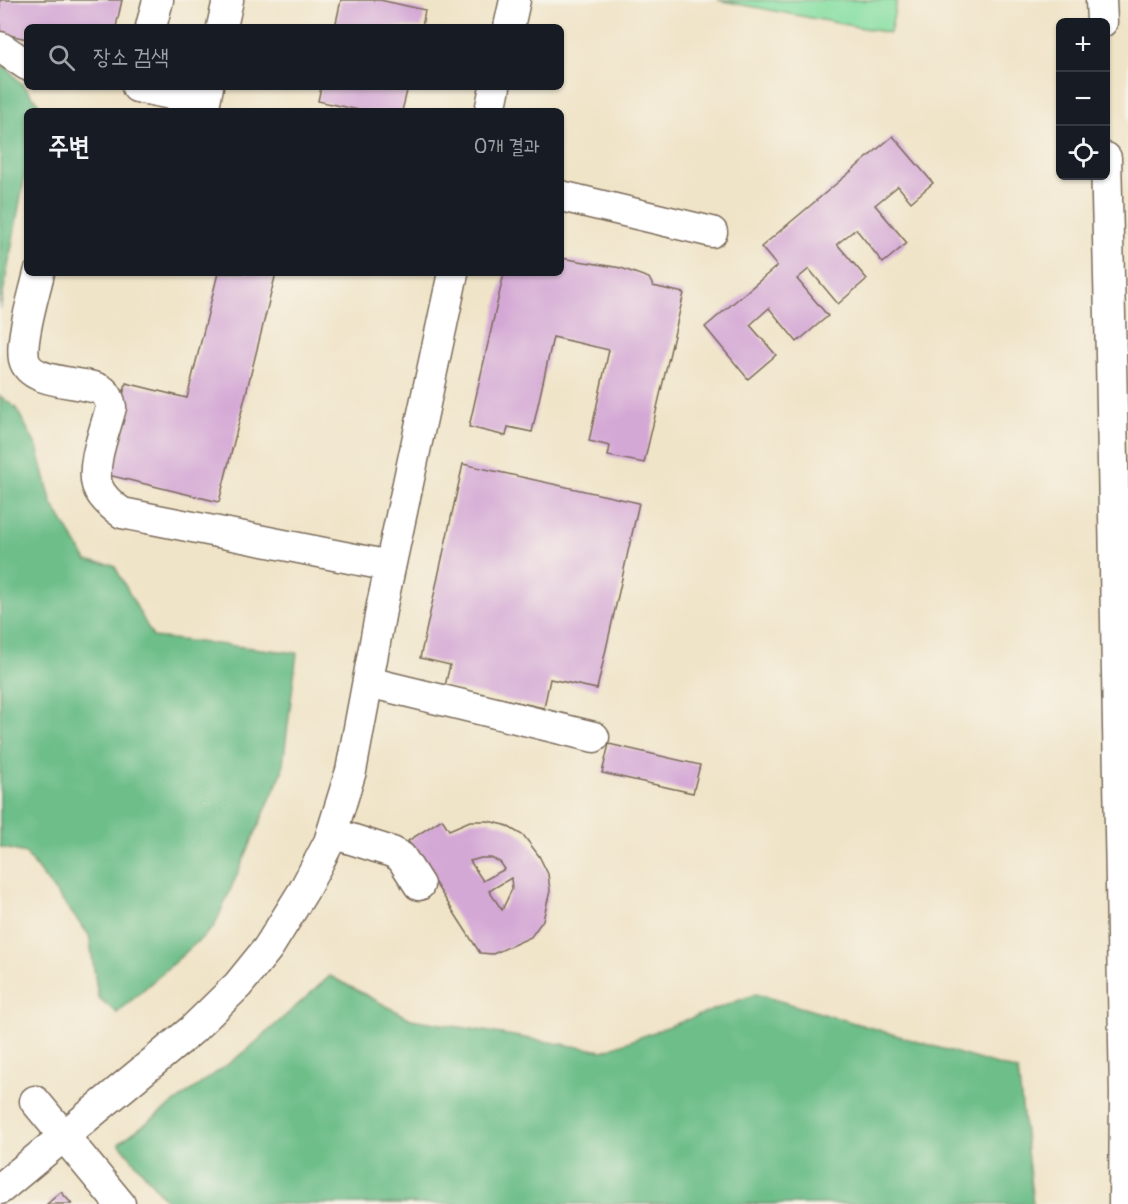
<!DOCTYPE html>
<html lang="ko">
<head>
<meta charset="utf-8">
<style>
	:root { --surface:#171b24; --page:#242831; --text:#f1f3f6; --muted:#9ea1a6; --line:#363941 }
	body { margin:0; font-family:Pangolin,"Poor Story",sans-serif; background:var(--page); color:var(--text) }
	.controls { position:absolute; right:18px; top:18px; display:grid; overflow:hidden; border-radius:9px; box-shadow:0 2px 4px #0004 }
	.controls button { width:54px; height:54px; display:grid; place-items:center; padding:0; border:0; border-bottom:2px solid var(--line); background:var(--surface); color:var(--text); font:30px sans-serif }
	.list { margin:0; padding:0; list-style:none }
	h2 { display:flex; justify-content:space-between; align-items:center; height:78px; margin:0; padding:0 24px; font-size:26px }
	h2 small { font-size:20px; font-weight:400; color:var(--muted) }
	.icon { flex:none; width:33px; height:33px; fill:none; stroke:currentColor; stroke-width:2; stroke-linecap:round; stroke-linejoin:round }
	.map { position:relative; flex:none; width:1128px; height:1204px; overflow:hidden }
	.search { position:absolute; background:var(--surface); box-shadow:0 2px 4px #0004; left:24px; top:24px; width:540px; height:66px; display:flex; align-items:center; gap:15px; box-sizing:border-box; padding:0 21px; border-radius:9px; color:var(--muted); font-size:22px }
	.panel { position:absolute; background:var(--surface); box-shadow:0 2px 4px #0004; left:24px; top:108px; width:540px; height:168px; border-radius:9px }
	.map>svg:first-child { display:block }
</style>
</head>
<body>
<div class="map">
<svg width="1128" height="1204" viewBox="0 0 1128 1204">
	<rect width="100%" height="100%" fill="#f7f3e8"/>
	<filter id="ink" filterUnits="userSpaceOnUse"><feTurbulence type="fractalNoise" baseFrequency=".0167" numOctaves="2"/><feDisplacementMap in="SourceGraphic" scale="12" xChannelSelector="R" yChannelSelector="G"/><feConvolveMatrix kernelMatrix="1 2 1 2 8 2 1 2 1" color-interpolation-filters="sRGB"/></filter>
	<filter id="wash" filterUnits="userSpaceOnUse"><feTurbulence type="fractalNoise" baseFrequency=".008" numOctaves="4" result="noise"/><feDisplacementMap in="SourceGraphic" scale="24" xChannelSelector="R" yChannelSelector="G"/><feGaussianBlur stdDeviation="1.35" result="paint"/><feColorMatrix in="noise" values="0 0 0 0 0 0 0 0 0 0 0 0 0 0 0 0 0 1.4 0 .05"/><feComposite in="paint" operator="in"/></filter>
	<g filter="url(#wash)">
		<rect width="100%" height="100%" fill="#f0e4c8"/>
		<polygon fill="#87dfa3" stroke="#618460" stroke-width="1.5" points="718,0 897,0 890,33"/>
		<g fill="#6dbe89" stroke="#547454" stroke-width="1.5">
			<polygon points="0,66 6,67 38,102 37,111 27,111 27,164 0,310"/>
			<polygon points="0,396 16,408 37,447 52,504 87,561 114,565 153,637 297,653 282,772 214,927 117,1013 98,997 89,935 25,853 0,847"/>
			<polygon points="330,976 411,1019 603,1051 756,994 1018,1071 1033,1204 169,1204 119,1143 246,1051"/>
		</g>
		<g id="blocks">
			<g fill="#d4a8d5" fill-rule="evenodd">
				<polygon points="0,0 122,0 116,27 27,27 27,39 0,33"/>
				<polygon points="341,0 380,0 425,10 422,27 335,27"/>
				<polygon points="321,87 408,87 402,111 363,111 318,101"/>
				<polygon points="893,136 933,183 911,202 898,186 875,205 907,243 883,263 856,229 837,244 867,279 838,304 809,269 797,279 828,316 797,342 769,308 750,325 776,355 748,379 705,327 777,266 761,247"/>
				<polygon points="561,258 621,268 649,278 653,286 684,293 644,463 608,456 610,446 589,441 609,350 553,337 532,432 508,427 506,436 469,427 504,273 561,273"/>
				<polygon points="218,273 276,273 219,502 104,474 126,383 187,398"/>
				<polygon points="463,464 639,503 597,689 550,679 544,708 445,686 450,665 420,658"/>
				<polygon points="609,744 700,765 693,793 602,773"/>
				<path d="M 442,819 L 449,830 L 470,821 L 488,821 L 505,825 L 524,836 L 539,856 L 548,874 L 550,891 L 543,920 L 531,937 L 493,954 L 480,953 L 408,841 ZM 481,858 L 491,858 L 500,862 L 505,869 L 483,881 L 470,861 ZM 511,878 L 512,889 L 502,910 L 489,891 Z"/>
				<polygon points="61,1192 72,1204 47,1204"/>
			</g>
		</g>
	</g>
	<g filter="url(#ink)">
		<use href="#blocks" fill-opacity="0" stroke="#7a6b5a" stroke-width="1.5"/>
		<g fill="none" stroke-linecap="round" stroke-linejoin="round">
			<defs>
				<g id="minor">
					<polyline points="1101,0 1102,22"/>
					<polyline points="151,27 158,0"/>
					<polyline points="222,27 228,0"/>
					<polyline points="509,27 515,0"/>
					<polyline points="0,47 27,65"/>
					<polyline points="137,87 205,101 208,87"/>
					<polyline points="490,111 495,87"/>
					<polyline points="1106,158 1111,356 1125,1094 1124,1204"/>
					<polyline points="561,196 712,232"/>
					<path d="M 39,273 C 34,295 20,339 24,359 C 30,386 86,380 103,391 C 108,395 110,401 111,407 C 106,428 91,464 97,485 C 101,497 112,506 122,513 L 390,566"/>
					<polyline points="368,682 594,737"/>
					<polyline points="332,833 392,852 401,857 419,885"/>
					<polyline points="35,1101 120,1204"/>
					<polyline points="0,1189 192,1030 238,985 268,948 304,890 329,842 351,771 382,605 453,273"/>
				</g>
			</defs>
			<use href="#minor" stroke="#7a6b5a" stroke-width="33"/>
			<use href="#minor" stroke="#fff" stroke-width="30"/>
		</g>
	</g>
</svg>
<div class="controls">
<button>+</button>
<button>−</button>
<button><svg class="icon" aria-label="locate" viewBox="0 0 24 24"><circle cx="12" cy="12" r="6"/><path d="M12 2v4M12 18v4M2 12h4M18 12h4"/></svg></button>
</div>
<div class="search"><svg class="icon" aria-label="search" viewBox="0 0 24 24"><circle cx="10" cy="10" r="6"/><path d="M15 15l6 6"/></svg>장소 검색</div>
<section class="panel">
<h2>주변<small>0개 결과</small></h2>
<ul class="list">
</ul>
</section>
</div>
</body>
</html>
